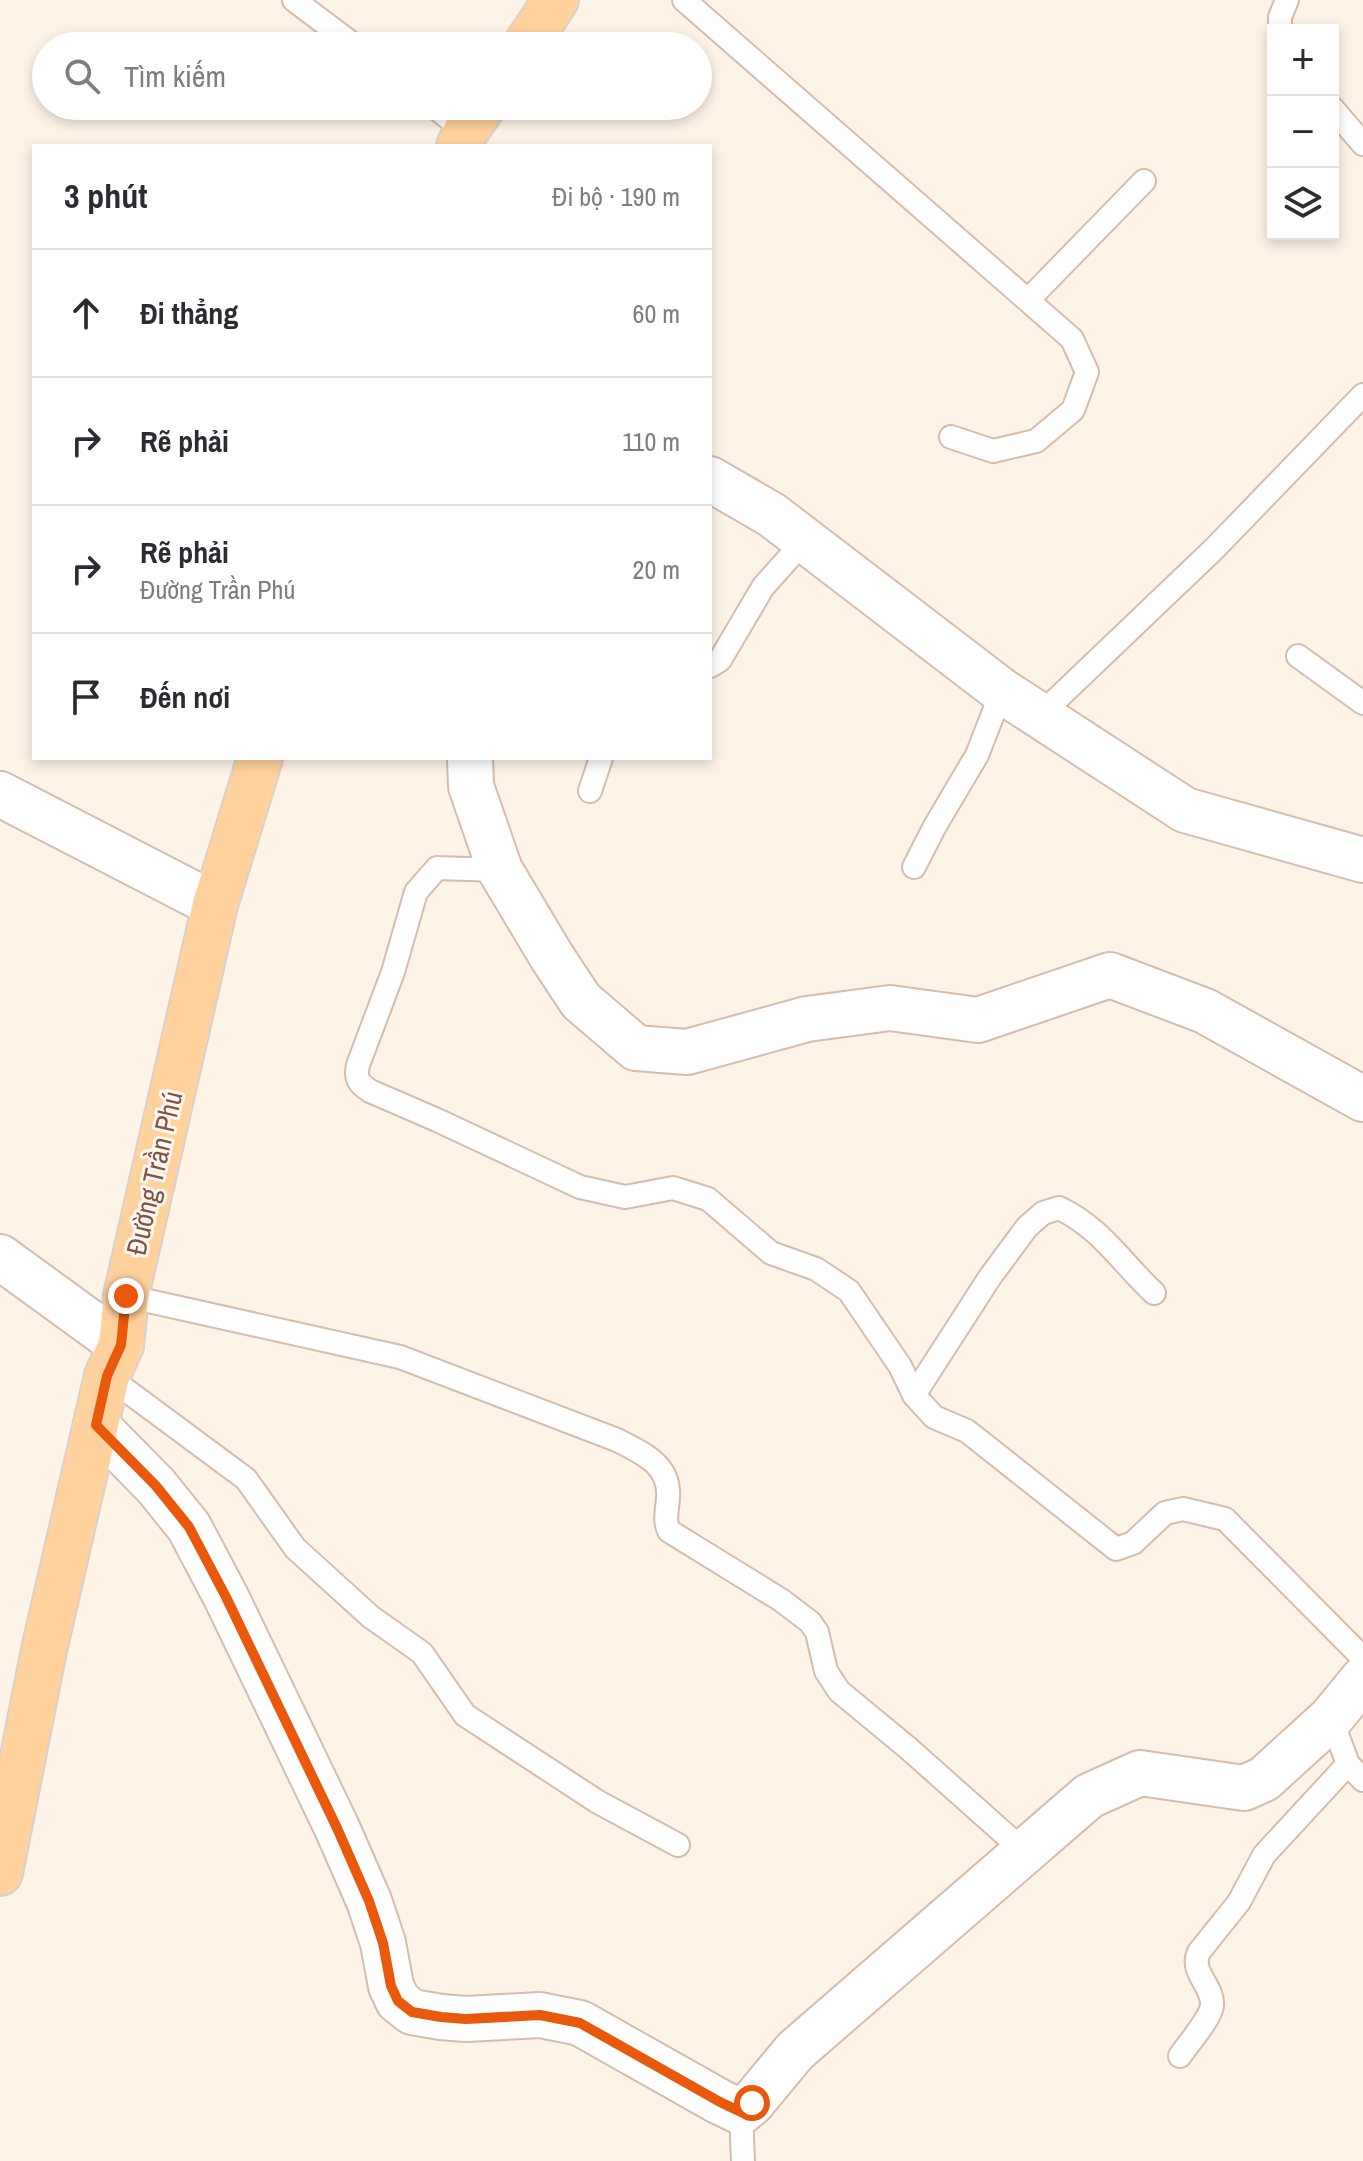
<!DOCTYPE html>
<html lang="vi">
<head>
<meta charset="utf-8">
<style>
	:root { --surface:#fff; --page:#f7f7f7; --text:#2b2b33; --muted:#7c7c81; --line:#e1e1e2 }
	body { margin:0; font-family:"Archivo Narrow",sans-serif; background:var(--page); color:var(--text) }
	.controls { position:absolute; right:24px; top:24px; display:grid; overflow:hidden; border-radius:0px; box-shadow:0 4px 12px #0003 }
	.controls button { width:72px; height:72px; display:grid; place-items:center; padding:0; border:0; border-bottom:2px solid var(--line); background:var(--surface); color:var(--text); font:40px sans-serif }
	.stop { position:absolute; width:24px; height:24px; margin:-18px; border:6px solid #ea580c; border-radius:50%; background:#fff }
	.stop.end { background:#ea580c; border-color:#fff; box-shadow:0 2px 8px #0008 }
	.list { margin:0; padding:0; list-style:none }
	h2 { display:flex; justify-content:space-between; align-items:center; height:104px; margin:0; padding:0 32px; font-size:34px }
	h2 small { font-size:26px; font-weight:400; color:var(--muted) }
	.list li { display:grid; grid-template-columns:52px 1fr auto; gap:24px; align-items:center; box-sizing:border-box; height:128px; padding:0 32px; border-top:2px solid var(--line) }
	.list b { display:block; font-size:30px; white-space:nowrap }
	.list p { margin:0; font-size:26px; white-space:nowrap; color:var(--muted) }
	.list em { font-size:26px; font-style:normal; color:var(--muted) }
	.icon { flex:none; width:44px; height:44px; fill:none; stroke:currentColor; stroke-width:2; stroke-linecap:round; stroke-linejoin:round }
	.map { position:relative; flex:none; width:1363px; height:2161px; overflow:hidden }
	.search { position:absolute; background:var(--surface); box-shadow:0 4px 12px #0003; left:32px; top:32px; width:680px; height:88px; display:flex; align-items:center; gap:20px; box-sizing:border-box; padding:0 28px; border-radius:44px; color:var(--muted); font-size:30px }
	.panel { position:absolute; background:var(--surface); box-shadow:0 4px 12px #0003; left:32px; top:144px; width:680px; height:616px; border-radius:0px }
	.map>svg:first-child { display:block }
</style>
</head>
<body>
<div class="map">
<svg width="1363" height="2161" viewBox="0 0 1363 2161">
	<rect width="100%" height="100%" fill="#fef3e7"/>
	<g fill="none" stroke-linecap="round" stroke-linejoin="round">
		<defs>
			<g id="lane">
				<polyline points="294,0 355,46"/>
				<polyline points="684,0 1072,339 1087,372 1073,410 1036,441 993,451 951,437"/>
				<polyline points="1280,30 1280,17 1287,0"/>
				<polyline points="433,106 466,131"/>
				<polyline points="1333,109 1363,144"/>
				<polyline points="1028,300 1144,181"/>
				<polyline points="1298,656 1363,703"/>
				<polyline points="710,666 720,660 763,587 805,540"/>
				<polyline points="1039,716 1214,549 1363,395"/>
				<polyline points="590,791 601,758"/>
				<polyline points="914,867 935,826 977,755 1002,691"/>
				<path d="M 500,870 L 437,868 L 416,892 L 393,972 L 358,1065 C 355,1078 358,1083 370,1091 L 437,1120 L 580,1187 L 625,1197 L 673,1188 L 708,1199 L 771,1253 L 816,1269 L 849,1291 L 900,1366 L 914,1395 L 934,1417 L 967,1431 L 1116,1549 L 1133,1543 L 1165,1513 L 1183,1509 L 1225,1519 L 1363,1658"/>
				<path d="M 126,1296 L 400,1357 L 617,1440 C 644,1454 671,1465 668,1499 C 667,1511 664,1520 669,1531 L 781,1600 L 810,1622 L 817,1632 L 826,1671 L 839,1691 L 908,1748 L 1025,1852"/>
				<polyline points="107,1376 246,1479 295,1548 371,1617 422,1653 465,1715 598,1802 678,1845"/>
				<path d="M 914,1395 L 990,1277 L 1027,1227 L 1043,1213 L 1059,1208 C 1100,1227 1122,1263 1154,1293"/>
				<polyline points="1331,1718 1348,1764 1363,1780"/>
				<path d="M 1180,2056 C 1188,2044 1210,2019 1212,2006 C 1214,1986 1189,1972 1199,1952 L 1239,1902 L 1264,1855 L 1348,1764"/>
				<polyline points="741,2112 743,2161"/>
			</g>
			<g id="street">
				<polyline points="710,479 772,515 1002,691 1185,810 1363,860"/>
				<polyline points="470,758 471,786 500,870 552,957 581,1001 636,1048 687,1052 807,1019 890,1008 978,1020 1110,975 1205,1011 1363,1099"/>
				<polyline points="0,794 215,905"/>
				<polyline points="0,1257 121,1345"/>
				<polyline points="96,1425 156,1486 189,1527 226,1597 337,1828 369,1901 383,1943 391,1986 398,2001 412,2012 441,2017 466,2019 540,2015 580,2023 720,2102 741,2112 752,2103 795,2051 1089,1796 1140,1773 1244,1788 1264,1779 1331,1718 1363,1679"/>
			</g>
			<g id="primary">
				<polyline points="525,46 556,0"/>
				<polyline points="459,146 466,131 483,106"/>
				<polyline points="0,1873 44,1650 107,1376 121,1345 126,1296 215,905 260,758"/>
			</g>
		</defs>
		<use href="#lane" stroke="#d4bcae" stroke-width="26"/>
		<use href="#street" stroke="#d4bcae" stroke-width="48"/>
		<use href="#primary" stroke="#dad0cc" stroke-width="48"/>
		<use href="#lane" stroke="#fff" stroke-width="22"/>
		<use href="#street" stroke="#fff" stroke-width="44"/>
		<use href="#primary" stroke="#ffd29d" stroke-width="44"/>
	</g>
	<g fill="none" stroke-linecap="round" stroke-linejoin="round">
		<polyline stroke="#ea580c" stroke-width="10" points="126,1296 121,1345 107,1376 96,1425 156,1486 189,1527 226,1597 337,1828 369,1901 383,1943 391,1986 398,2001 412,2012 441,2017 466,2019 540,2015 580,2023 720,2102 741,2112 752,2103"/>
	</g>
	<g text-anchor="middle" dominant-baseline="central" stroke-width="6" stroke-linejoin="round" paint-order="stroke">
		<g font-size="28" fill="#7b5648" stroke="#fff7ef">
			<text transform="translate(154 1173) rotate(-77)">Đường Trần Phú</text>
		</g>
	</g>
</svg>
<div class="controls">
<button>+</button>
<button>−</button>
<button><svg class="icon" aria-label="layers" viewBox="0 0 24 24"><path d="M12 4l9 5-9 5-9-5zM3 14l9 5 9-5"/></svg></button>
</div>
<div class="stop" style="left:752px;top:2103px"></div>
<div class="stop end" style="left:126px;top:1296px"></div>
<div class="search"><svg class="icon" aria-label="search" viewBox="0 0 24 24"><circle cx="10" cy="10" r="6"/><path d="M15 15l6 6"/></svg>Tìm kiếm</div>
<section class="panel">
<h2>3 phút<small>Đi bộ · 190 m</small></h2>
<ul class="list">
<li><svg class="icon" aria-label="ahead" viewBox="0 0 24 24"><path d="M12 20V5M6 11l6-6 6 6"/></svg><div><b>Đi thẳng</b></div><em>60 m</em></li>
<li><svg class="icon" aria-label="right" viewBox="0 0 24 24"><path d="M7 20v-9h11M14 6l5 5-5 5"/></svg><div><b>Rẽ phải</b></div><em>110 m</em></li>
<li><svg class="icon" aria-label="right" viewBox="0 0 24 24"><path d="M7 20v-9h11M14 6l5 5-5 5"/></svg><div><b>Rẽ phải</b><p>Đường Trần Phú</p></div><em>20 m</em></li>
<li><svg class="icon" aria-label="arrive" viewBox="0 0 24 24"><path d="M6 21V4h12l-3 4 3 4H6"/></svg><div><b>Đến nơi</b></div></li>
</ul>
</section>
</div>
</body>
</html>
